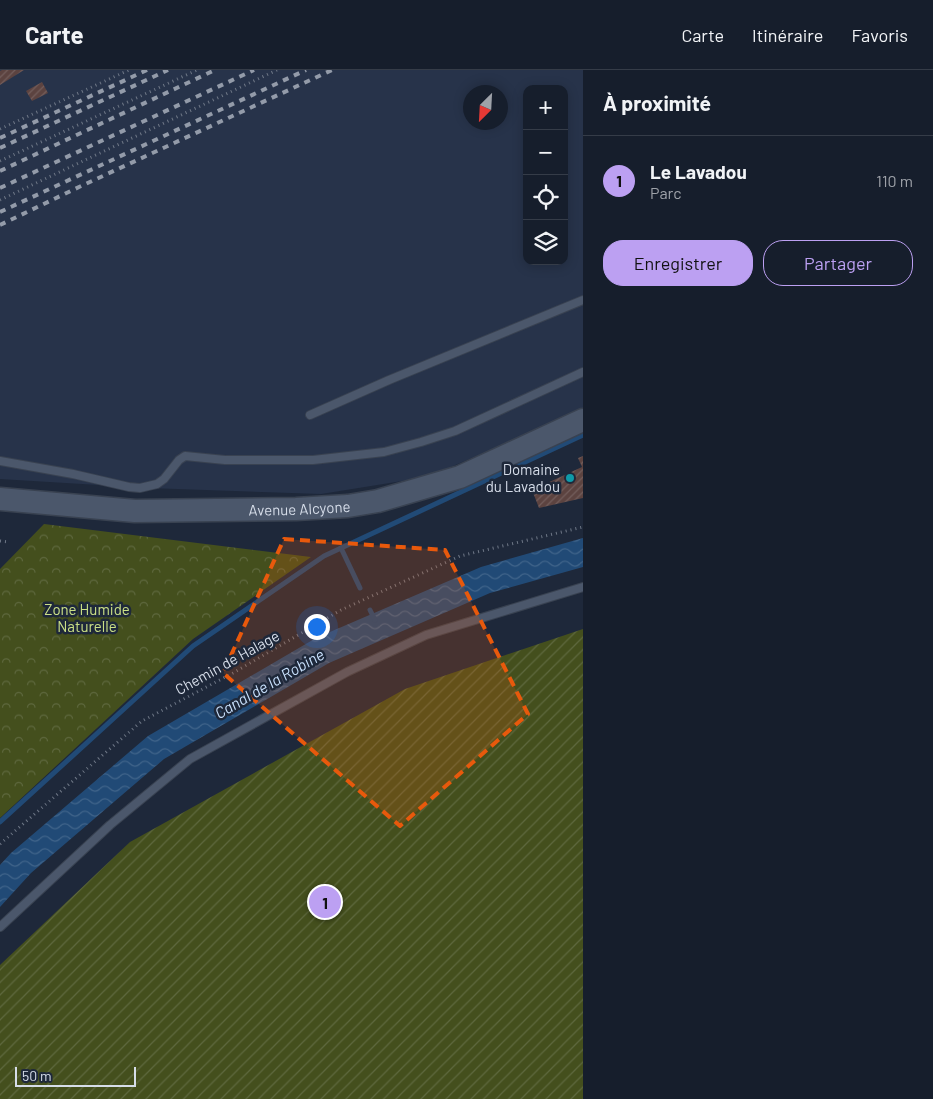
<!DOCTYPE html>
<html lang="fr">
<head>
<meta charset="utf-8">
<style>
	:root { --surface:#161e2c; --page:#1f2734; --text:#f1f3f6; --muted:#9ea2a9; --line:#353c48; --accent:#bca0f2 }
	body { margin:0; font-family:Barlow,sans-serif; background:var(--page); color:var(--text) }
	.controls { position:absolute; right:15px; top:15px; display:grid; overflow:hidden; border-radius:10px; box-shadow:0 2px 12px #0003 }
	.controls button { width:45px; height:45px; display:grid; place-items:center; padding:0; border:0; border-bottom:1px solid var(--line); background:var(--surface); color:var(--text); font:25px sans-serif }
	.compass { position:absolute; left:463px; top:15px; width:45px; height:45px; border-radius:50%; background:var(--surface); box-shadow:0 2px 12px #0003; rotate:204deg }
	.scale { position:absolute; left:15px; bottom:12px; width:121px; box-sizing:border-box; padding-left:5px; border:2px solid #d6dde9; border-top:0; font-size:14px; line-height:18px; white-space:nowrap; color:#d6dde9; -webkit-text-stroke:4px #1e283a; paint-order:stroke }
	.you { position:absolute; left:316px; top:556px; width:18px; height:18px; margin:-12px; border:4px solid #fff; border-radius:50%; background:#1a73e8; box-shadow:0 0 0 8px #1a73e833 }
	.badge { display:grid; place-items:center; width:32px; height:32px; border-radius:50%; background:var(--accent); color:#111; font-size:16px; font-weight:700 }
	.pin { position:absolute; translate:-50% -50%; border:2px solid #fff; box-shadow:0 1px 5px #0006 }
	.list { margin:0; padding:0; list-style:none }
	h2 { display:flex; justify-content:space-between; align-items:center; height:65px; margin:0; padding:0 20px; font-size:21px }
	h2 small { font-size:16px; font-weight:400; color:var(--muted) }
	.list li { display:grid; grid-template-columns:32px 1fr auto; gap:15px; align-items:center; box-sizing:border-box; height:90px; padding:0 20px; border-top:1px solid var(--line) }
	.list b { display:block; font-size:19px; white-space:nowrap }
	.list p { margin:0; font-size:16px; white-space:nowrap; color:var(--muted) }
	.list em { font-size:16px; font-style:normal; color:var(--muted) }
	.actions { display:flex; gap:10px; padding:15px 20px }
	.actions a { flex:1; padding:11px 0; border:1px solid var(--accent); border-radius:20px; text-align:center; font-size:18px; color:var(--accent) }
	.actions .main { background:var(--accent); color:#111 }
	.icon { flex:none; width:28px; height:28px; fill:none; stroke:currentColor; stroke-width:2; stroke-linecap:round; stroke-linejoin:round }
	.map { position:relative; flex:none; width:583px; height:1029px; overflow:hidden }
	header { display:flex; align-items:center; gap:30px; box-sizing:border-box; height:70px; padding:0 25px; background:var(--surface); border-bottom:1px solid var(--line) }
	header strong { font-size:24px }
	nav { display:flex; gap:28px; margin-inline-start:auto; font-size:18px }
	main { display:flex }
	aside { flex:1; background:var(--surface) }
	.map>svg:first-child { display:block }
</style>
</head>
<body>
<header>
<strong>Carte</strong>
<nav><a>Carte</a><a>Itinéraire</a><a>Favoris</a></nav>
</header>
<main>
<div class="map">
<svg width="583" height="1029" viewBox="0 0 583 1029">
	<defs>
		<pattern id="forest-crowns" width="20" height="18" patternUnits="userSpaceOnUse" patternTransform="scale(1.25)"><rect width="20" height="18" fill="#444f1d"/><path d="M2 6a3 3 0 1 1 6 0M12 15a3 3 0 1 1 6 0" fill="none" stroke="#5e683e"/></pattern>
		<pattern id="garden-furrows" width="10" height="10" patternUnits="userSpaceOnUse" patternTransform="scale(1.25)"><rect width="10" height="10" fill="#444f1d"/><path d="M-1 1l2-2M0 10L10 0M9 11l2-2" fill="none" stroke="#5e683e"/></pattern>
		<pattern id="water-waves" width="16" height="10" patternUnits="userSpaceOnUse" patternTransform="scale(1.25)"><rect width="16" height="10" fill="#214a76"/><path d="M0 5q4-4 8 0t8 0" fill="none" stroke="#40648a"/></pattern>
		<pattern id="building-hatch" width="6" height="6" patternUnits="userSpaceOnUse" patternTransform="scale(1.25)"><rect width="6" height="6" fill="#5c4340"/><path d="M-1 1l2-2M0 6l6-6M5 7l2-2" fill="none" stroke="#735e5c"/></pattern>
	</defs>
	<rect width="100%" height="100%" fill="#1e283a"/>
	<path fill="#27334a" fill-rule="evenodd" d="M 0,0 L 583,0 L 583,339 L 524,366 L 427,407 L 321,424 L 148,418 L 0,409 ZM 527,19 L 564,19 L 564,191 L 527,191 ZM 470,22 L 500,22 L 500,52 L 470,52 Z"/>
	<polygon fill="url(#forest-crowns)" points="44,454 311,487 193,569 0,748 0,499"/>
	<polygon fill="url(#garden-furrows)" points="583,559 583,1029 0,1029 0,895 130,772 405,619"/>
	<polygon fill="url(#water-waves)" points="583,468 583,497 490,523 329,593 164,689 31,803 0,837 0,795 11,783 148,666 316,568 481,497"/>
	<g fill="none" stroke-linecap="round" stroke-linejoin="round">
		<g stroke="#214a76" stroke-width="5">
			<polyline points="341,478 360,518"/>
			<polyline points="370,540 375,550"/>
			<polyline points="0,752 193,576 324,486 583,365"/>
		</g>
	</g>
	<g fill="url(#building-hatch)">
		<polygon points="2,0 24,0 0,15 0,1"/>
		<polygon points="42,12 48,23 32,31 26,21"/>
		<polygon points="583,386 583,428 539,438 532,420 582,397 578,388"/>
	</g>
	<g fill="none" stroke-linecap="round" stroke-linejoin="round">
		<defs>
			<g id="lane">
				<polyline points="310,345 389,310 583,230"/>
				<polyline points="0,391 73,404 129,417 140,418 157,414 164,409 179,390 185,386 225,390 313,390 384,382 421,372 455,361 583,302"/>
				<polyline points="0,857 110,755 190,689 347,602 426,565 583,517"/>
			</g>
			<g id="secondary">
				<path id="s1" d="M 0,429 L 135,441 L 296,439 L 348,436 L 378,431 L 460,407 L 583,350"/>
			</g>
		</defs>
		<use href="#lane" stroke="#394251" stroke-width="10"/>
		<use href="#secondary" stroke="#394251" stroke-width="25"/>
		<g stroke="#6f7887" stroke-width="3" stroke-dasharray="1 4" stroke-linecap="butt">
			<polyline points="0,59 129,0"/>
			<polyline points="0,91 197,0"/>
			<polyline points="0,130 277,0"/>
			<polyline points="0,471 9,472"/>
			<polyline points="0,774 142,651 233,603 341,540 460,486 583,457"/>
		</g>
		<use href="#lane" stroke="#4b576b" stroke-width="8"/>
		<use href="#secondary" stroke="#4b576b" stroke-width="22"/>
		<g stroke="#939ba9" stroke-width="4" stroke-dasharray="6 6" stroke-linecap="butt">
			<polyline points="0,68 147,0"/>
			<polyline points="0,78 168,0"/>
			<polyline points="0,101 215,0"/>
			<polyline points="0,118 254,0"/>
			<polyline points="0,142 306,0"/>
			<polyline points="0,155 79,117 332,0"/>
		</g>
	</g>
	<path fill="#e8590c" fill-opacity="0.2" stroke="#e8590c" stroke-width="4" stroke-dasharray="10 6" stroke-linejoin="round" d="M 284,469 L 445,480 L 528,644 L 400,756 L 223,603 Z"/>
	<circle fill="#0f9aa8" stroke="#1e283a" stroke-width="2" cx="570" cy="408" r="5"/>
	<g text-anchor="middle" dominant-baseline="central" stroke-width="5" stroke-linejoin="round" paint-order="stroke">
		<g font-size="15" fill="#d6dde9" stroke="#1e283a" text-anchor="end">
			<text x="560" y="399">Domaine<tspan x="560" dy="17">du Lavadou</tspan></text>
		</g>
		<g font-size="15" fill="#d6dde9" stroke="#1e283a">
			<text stroke="none"><textPath href="#s1" startOffset="300">Avenue Alcyone</textPath></text>
			<text transform="translate(227 592) rotate(-29)">Chemin de Halage</text>
		</g>
		<g font-size="15" fill="#cbe086" stroke="#1e283a">
			<text x="87" y="539">Zone Humide<tspan x="87" dy="17">Naturelle</tspan></text>
		</g>
		<g font-size="16" font-style="italic" fill="#c7dffb" stroke="#1e283a">
			<text transform="translate(269 613) rotate(-30)">Canal de la Robine</text>
		</g>
	</g>
</svg>
<div class="controls">
<button>+</button>
<button>−</button>
<button><svg class="icon" aria-label="locate" viewBox="0 0 24 24"><circle cx="12" cy="12" r="6"/><path d="M12 2v4M12 18v4M2 12h4M18 12h4"/></svg></button>
<button><svg class="icon" aria-label="layers" viewBox="0 0 24 24"><path d="M12 4l9 5-9 5-9-5zM3 14l9 5 9-5"/></svg></button>
</div>
<svg class="compass" viewBox="-18 -18 36 36"><path d="M0-13l5 13h-10z" fill="#e53935"/><path d="M0 13l5-13h-10z" fill="#9ea2a9"/></svg>
<div class="scale">50 m</div>
<div class="you"></div>
<div class="pin badge" style="left:325px;top:832px">1</div>
</div>
<aside>
<h2>À proximité<small></small></h2>
<ul class="list">
<li><span class="badge">1</span><div><b>Le Lavadou</b><p>Parc</p></div><em>110 m</em></li>
</ul>
<div class="actions"><a class="main">Enregistrer</a><a>Partager</a></div>
</aside>
</main>
</body>
</html>
